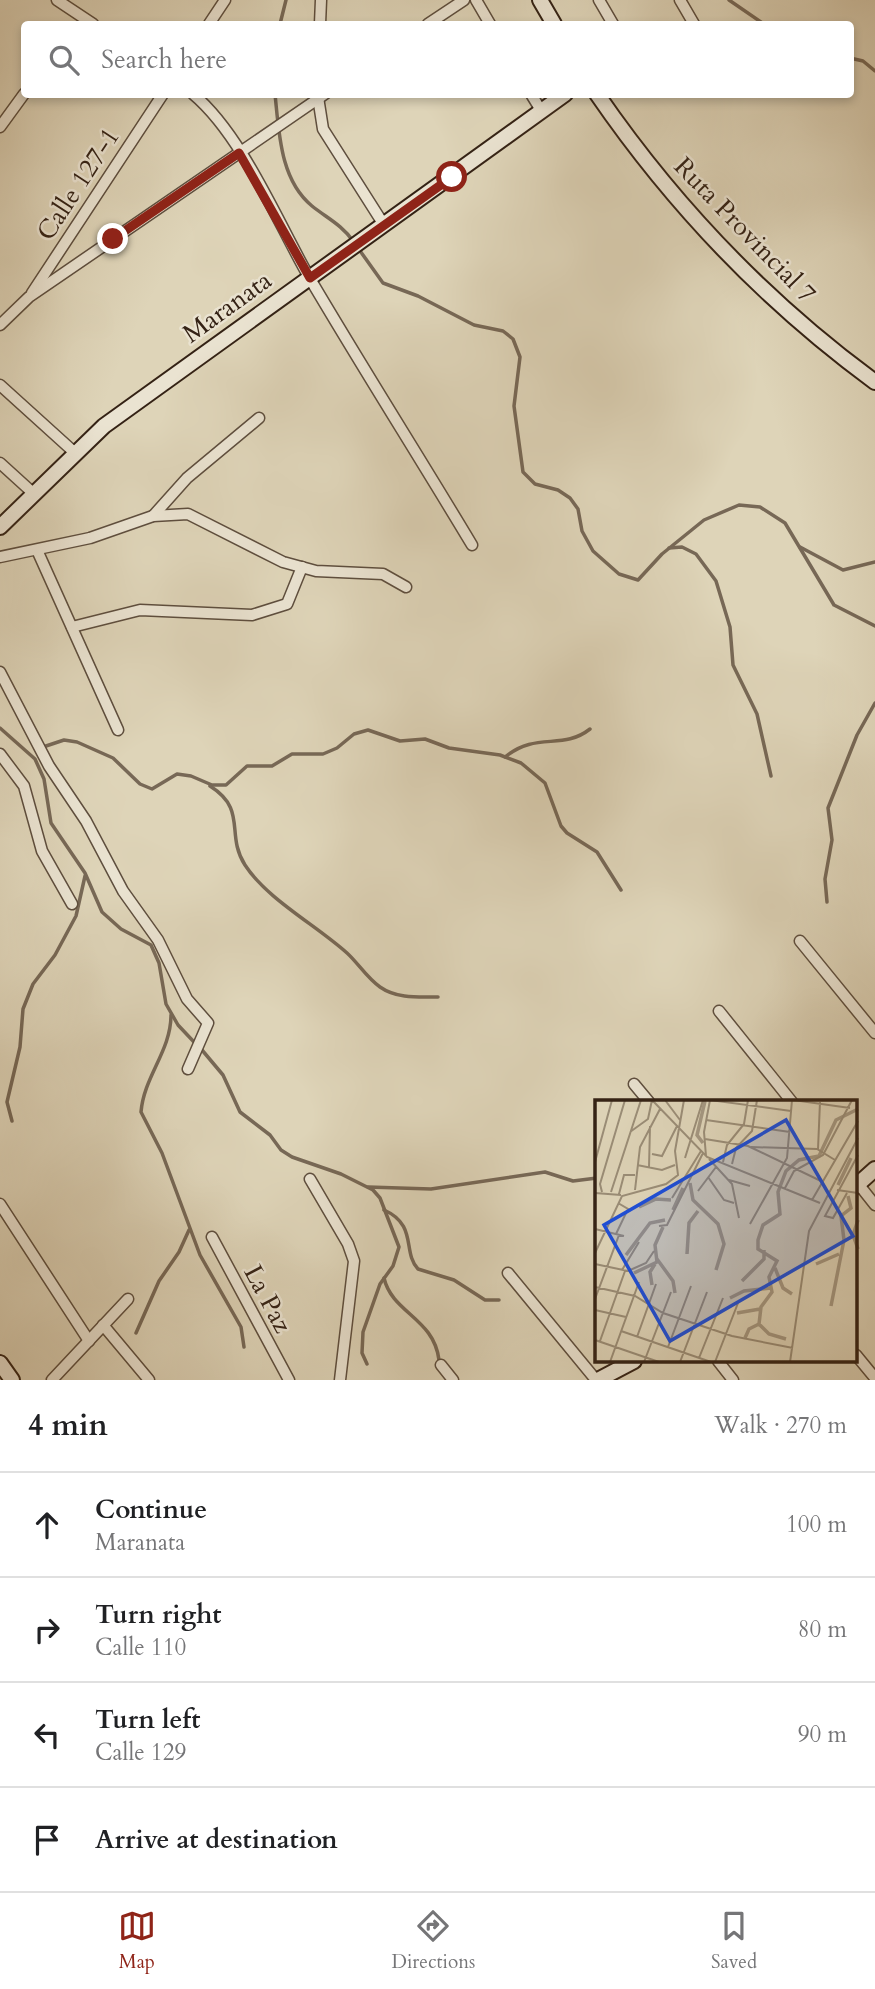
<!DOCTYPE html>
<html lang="en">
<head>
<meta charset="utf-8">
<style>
	:root { --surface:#fff; --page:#f6f6f6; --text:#202124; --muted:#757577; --line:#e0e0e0; --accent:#8f2418 }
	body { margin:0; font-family:Cardo,serif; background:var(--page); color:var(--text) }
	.stop { position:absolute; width:21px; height:21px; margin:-16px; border:5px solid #8f2418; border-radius:50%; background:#fff }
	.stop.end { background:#8f2418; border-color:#fff; box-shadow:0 2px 7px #0008 }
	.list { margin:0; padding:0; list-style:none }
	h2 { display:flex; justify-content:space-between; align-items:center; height:91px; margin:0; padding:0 28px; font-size:30px }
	h2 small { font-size:23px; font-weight:400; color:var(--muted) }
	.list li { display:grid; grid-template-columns:46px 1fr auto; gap:21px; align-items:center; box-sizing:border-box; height:105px; padding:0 28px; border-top:2px solid var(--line) }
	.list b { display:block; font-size:26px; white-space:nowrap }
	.list p { margin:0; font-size:23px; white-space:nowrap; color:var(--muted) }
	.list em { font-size:23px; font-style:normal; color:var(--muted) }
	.icon { flex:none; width:38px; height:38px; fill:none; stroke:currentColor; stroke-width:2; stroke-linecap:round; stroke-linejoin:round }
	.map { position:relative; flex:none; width:875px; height:1380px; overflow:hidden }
	.search { position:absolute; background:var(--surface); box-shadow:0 4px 10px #0003; left:21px; right:21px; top:21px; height:77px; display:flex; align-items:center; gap:18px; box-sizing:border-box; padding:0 24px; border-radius:7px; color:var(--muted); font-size:26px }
	.sheet { height:511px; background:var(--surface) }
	nav { display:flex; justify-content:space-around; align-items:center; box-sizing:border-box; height:98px; border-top:2px solid var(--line); background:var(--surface); font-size:19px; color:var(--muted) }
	nav a { display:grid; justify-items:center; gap:4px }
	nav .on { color:var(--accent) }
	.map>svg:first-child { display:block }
</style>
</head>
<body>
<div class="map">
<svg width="875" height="1380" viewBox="0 0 875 1380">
	<rect width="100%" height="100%" fill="#ded4b8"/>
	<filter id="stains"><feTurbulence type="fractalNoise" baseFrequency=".00286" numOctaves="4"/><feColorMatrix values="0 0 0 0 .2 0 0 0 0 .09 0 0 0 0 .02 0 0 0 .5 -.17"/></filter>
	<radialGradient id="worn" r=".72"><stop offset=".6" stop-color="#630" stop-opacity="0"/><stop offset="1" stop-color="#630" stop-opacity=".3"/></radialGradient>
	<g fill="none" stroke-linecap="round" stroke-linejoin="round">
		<g stroke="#776856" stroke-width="3.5">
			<polyline points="729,0 764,24"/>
			<polyline points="280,24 286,0"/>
			<polyline points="850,58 863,61 875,71"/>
			<path d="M 275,94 C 279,132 280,180 312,206 C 327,218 342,225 353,241"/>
			<polyline points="358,248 383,283 418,296 474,325 503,331 513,339 520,357 514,406 523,472 535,484 558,490 570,498 578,509 582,531 593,551 619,574 638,580 662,554 704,520 739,505 760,507 785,523 834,605 875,626"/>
			<polyline points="800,547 843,570 875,562"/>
			<polyline points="669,548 682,547 696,554 716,581 730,627 733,665 757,714 771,776"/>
			<polyline points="0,728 35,759 44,779 51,823 85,873 102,912 121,929 151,945 159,963 166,1004 178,1025 194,1042"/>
			<polyline points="43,747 64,740 77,742 113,758 140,784 152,789 177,774 191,776 212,785 226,785 247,766 272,766 292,754 323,754 337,748 354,734 368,730 400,741 425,739 449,748 500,755 521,763 545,783 561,826 567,833 597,852 621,890"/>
			<path d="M 505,757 C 537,731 562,751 590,729"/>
			<path d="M 210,786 C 248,810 225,834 245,865 C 267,899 316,925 347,953 C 358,963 367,978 380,987 C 397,999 419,997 438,997"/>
			<polyline points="827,902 825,879 832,840 828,808 857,735 875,703"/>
			<path d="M 171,1015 C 171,1051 144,1076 141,1112 L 162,1153 L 200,1255 L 241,1327 L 244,1347"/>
			<polyline points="202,1050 223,1075 240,1112 270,1135 281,1150 292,1157 341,1174 373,1190 380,1198 399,1247 393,1266 380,1284 363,1332 362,1353 367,1364"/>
			<polyline points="12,1121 7,1102 20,1047 23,1009 33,984 55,955 76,916 85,876"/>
			<polyline points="368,1187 431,1189 545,1172 573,1181 597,1178"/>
			<path d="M 384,1210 C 418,1225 402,1252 418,1269 L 454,1280 L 485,1300 L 499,1300"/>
			<path d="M 384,1278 C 392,1313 434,1318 439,1360"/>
			<polyline points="136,1333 159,1281 179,1252 189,1230"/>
		</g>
		<defs>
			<g id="street">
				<polyline points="57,0 93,24"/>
				<polyline points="476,0 490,24"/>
				<polyline points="599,0 613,24"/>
				<polyline points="680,0 694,24"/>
				<polyline points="209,24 225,0"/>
				<polyline points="320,24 321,0"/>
				<polyline points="428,24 464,0"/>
				<path d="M 193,94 C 242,135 277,221 309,277 C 362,367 418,455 472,545"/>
				<polyline points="531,94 542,112"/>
				<polyline points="318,97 323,129 384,225"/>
				<polyline points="0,127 24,94"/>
				<polyline points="32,293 163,94"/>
				<polyline points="0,325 29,297 325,94"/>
				<polyline points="0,385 74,452"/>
				<polyline points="0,463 33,493"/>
				<polyline points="153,516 187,478 259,418"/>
				<polyline points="37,550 118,730"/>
				<polyline points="0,557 90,538 153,516 188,514 283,562 316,571 383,574 406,587"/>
				<polyline points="72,627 140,610 252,615 287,604 302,567"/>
				<polyline points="0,672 49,766 86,821 123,891 158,940 187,999 208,1023 188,1069"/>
				<polyline points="0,754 24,786 42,851 72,904"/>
				<polyline points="800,941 875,1033"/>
				<polyline points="719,1011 792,1102"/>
				<polyline points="634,1084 649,1102"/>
				<polyline points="310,1179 348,1244 354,1261 340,1380"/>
				<polyline points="856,1181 875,1205"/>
				<polyline points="0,1204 89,1341"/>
				<polyline points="212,1237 289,1380"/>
				<polyline points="508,1273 596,1380"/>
				<polyline points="103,1325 149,1380"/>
				<polyline points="856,1355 875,1378"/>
				<polyline points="718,1361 733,1380"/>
				<polyline points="441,1365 453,1380"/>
				<polyline points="52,1380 128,1299"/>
			</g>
			<g id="secondary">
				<polyline points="540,0 554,24"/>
				<path d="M 597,94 C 674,206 766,302 875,382"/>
				<polyline points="0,527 104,426 565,94"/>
				<polyline points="856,1186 875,1169"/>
				<polyline points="0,1363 12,1380"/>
				<polyline points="598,1380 634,1361"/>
			</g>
		</defs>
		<use href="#street" stroke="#5e4e3e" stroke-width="13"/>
		<use href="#secondary" stroke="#342215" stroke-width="18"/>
		<use href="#street" stroke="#eae3d1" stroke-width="10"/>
		<use href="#secondary" stroke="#eae3d1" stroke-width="14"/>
	</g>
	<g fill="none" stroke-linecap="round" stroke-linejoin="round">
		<polyline stroke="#8f2418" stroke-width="9" points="113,239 239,153 310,278 452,177"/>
	</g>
	<g text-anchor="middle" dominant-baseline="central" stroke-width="5" stroke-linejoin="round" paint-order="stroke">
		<g font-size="26" fill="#342215" stroke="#eae3d1">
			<text transform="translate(78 184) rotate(-57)">Calle 127-1</text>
			<text transform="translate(745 230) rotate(46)">Ruta Provincial 7</text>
			<text transform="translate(227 307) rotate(-36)">Maranata</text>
			<text transform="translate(268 1299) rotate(62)">La Paz</text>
		</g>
	</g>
	<g transform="translate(595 1100)">
		<rect width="262" height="262" fill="#ded4b8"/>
		<path fill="none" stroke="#a49781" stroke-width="3.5" d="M 108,43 L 102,35 L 110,1M 95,83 L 98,100 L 123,124 L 129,144 L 121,170M 243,85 L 256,58M 44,107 L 61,99 L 76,100M 78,110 L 88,88M 263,120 L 258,135 L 263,149M 92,154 L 94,123 L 103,111M 31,155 L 55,123 L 70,120M 62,159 L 78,181 L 80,193M 221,164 L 244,154M 180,168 L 188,188 L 197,194M 39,173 L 62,162 L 60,145 L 68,127M 147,181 L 169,159 L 169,150M 57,185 L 55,172 L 60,164M 135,198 L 149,191 L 176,188M 236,206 L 249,140 L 246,116 L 256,108 L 253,96M 142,213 L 165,209M 150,238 L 154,229 L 164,224M 191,239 L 174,234 L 164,224 L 166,207 L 177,192 L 174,177 L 182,161 L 163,149 L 163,140 L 168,125 L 185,114 L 183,92 L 191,71 L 204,60 L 224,56 L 241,20 L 263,9"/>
		<path fill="none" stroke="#9a8d77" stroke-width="2" d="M 57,0 L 112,57 L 225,103M 70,0 L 85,20M 198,0 L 255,8M 111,20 L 195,32M 35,32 L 53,19 L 57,0M 110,39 L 153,46 L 228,82M 156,47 L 222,49 L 240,60M 223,49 L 225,2M 57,54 L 67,56 L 82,26M 111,56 L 109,32 L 115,0 L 196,11M 90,58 L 108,0M 114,59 L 137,84 L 144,118M 0,62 L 17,0M 128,62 L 132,45 L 149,24 L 153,0M 137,64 L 141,48 L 157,31 L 162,0M 42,65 L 67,70 L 80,65M 54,67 L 55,26M 113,77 L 129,100 L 139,103M 134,80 L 155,86M 190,88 L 199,71 L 228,55 L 257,0M 40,90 L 45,47 L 65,9M 242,90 L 263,93M 103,91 L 121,67M 7,92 L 5,84 L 30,0M 16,92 L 46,0M 0,93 L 26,95M 252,93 L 238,118 L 230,116 L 263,55M 24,94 L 29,75 L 40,75M 77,98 L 106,51M 217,100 L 263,21M 155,124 L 192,58 L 197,0M 64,126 L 72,125 L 108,53M 0,129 L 29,136M 21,134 L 33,109 L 23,103M 0,153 L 27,96 L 71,84 L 83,75 L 80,51 L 89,0M 0,164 L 33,171 L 51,163 L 59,151M 27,170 L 44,142M 0,187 L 40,196 L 68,213 L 137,236 L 198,248M 0,199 L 24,135M 0,210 L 31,217M 26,231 L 116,262M 42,237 L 61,184M 0,240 L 64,262M 5,241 L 30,171M 73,247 L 96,186M 104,258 L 128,198M 15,262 L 44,182M 49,262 L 76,192M 85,262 L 112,192M 120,262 L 143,203M 195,262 L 214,131 L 263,38"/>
		<path fill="#1d4ed8" fill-opacity="0.15" stroke="#1d4ed8" stroke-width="3.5" d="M 191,20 L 258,136 L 75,241 L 9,125 Z"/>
		<rect width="262" height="262" fill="none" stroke="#342215" stroke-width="3.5"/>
	</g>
	<rect width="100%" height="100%" filter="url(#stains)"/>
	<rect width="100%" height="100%" fill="url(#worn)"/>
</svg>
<div class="stop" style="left:452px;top:177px"></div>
<div class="stop end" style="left:113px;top:239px"></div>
<div class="search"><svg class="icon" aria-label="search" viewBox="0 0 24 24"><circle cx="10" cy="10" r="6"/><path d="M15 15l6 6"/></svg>Search here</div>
</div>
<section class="sheet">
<h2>4 min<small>Walk · 270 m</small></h2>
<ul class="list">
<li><svg class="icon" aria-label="ahead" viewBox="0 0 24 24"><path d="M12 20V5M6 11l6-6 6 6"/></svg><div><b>Continue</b><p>Maranata</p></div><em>100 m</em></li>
<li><svg class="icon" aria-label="right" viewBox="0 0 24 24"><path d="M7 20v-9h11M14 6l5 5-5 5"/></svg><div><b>Turn right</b><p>Calle 110</p></div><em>80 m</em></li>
<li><svg class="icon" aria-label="left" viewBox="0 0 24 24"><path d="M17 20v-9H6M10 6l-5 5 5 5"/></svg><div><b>Turn left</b><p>Calle 129</p></div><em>90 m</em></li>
<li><svg class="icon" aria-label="arrive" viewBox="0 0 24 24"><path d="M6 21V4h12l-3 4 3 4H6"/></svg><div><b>Arrive at destination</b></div></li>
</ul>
</section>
<nav>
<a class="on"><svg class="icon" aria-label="map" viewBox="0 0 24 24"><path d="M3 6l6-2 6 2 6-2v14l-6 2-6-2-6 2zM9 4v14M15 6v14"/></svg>Map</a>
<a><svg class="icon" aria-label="directions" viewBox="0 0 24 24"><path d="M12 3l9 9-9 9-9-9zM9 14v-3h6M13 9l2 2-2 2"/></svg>Directions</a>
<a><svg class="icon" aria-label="saved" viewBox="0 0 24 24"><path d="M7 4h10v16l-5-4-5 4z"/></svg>Saved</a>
</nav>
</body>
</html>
